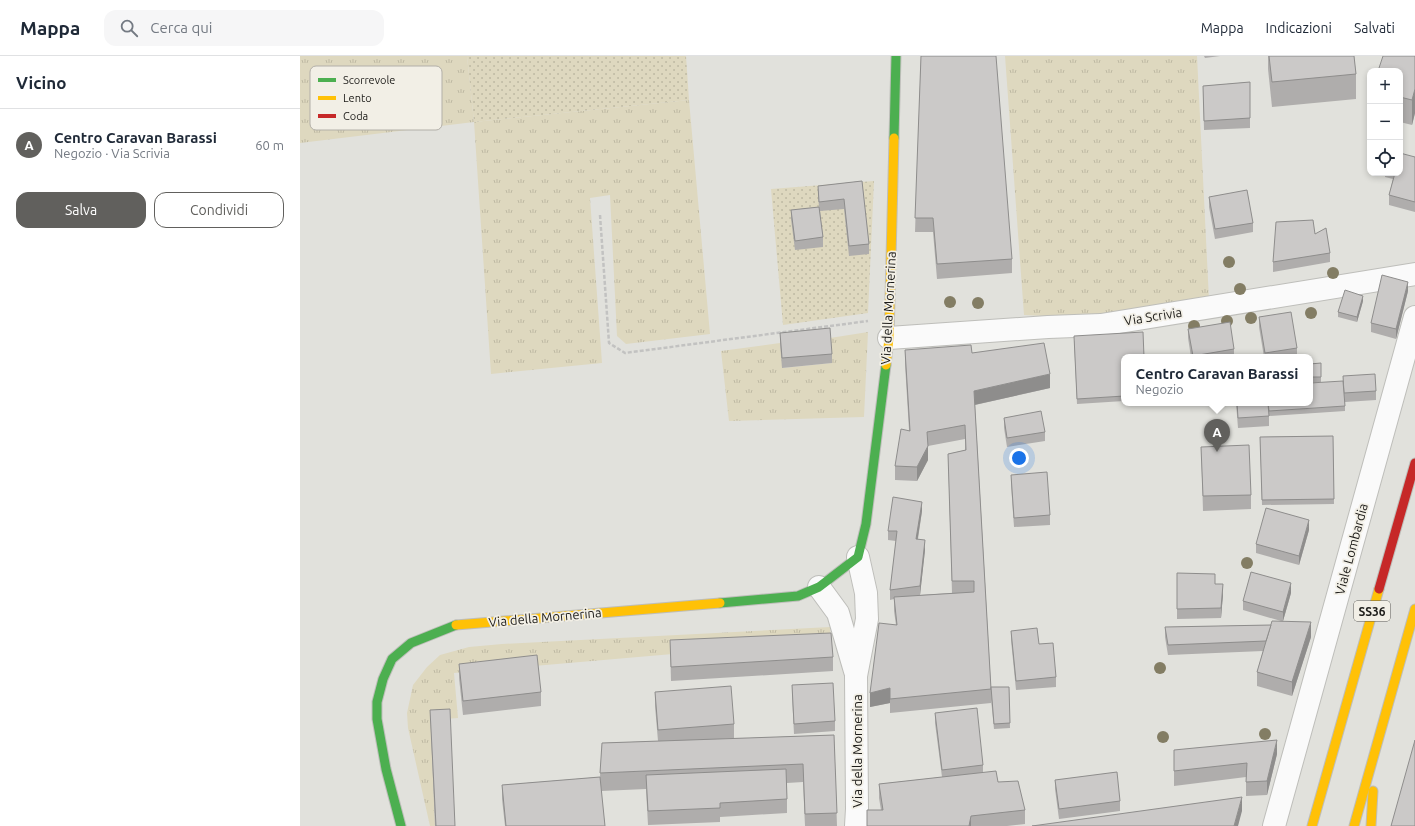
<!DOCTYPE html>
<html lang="it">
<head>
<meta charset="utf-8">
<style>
	:root { --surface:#fff; --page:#f6f6f7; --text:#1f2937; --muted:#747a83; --line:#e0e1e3; --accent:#61605d }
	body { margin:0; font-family:Ubuntu,sans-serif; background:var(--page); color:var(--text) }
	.controls { position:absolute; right:12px; top:12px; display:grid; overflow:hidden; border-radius:8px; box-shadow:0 2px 6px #0003 }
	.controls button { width:36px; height:36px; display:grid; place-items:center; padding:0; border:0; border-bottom:1px solid var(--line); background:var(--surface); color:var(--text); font:20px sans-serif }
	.you { position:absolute; left:719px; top:402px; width:14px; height:14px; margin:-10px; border:3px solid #fff; border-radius:50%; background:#1a73e8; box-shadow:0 0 0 6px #1a73e833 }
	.badge { display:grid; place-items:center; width:26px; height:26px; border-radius:50%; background:var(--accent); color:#fff; font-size:13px; font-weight:700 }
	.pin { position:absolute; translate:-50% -33px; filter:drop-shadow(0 1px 2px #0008) }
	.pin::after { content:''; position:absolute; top:21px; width:14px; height:12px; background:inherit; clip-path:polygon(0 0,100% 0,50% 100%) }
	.popup { position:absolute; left:821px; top:298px; width:192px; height:52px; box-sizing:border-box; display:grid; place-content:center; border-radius:8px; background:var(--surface); filter:drop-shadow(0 1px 3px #0005); font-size:13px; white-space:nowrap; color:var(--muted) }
	.popup b { font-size:15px; color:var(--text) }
	.popup::after { content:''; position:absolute; left:50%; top:100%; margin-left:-8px; border:8px solid transparent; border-top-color:var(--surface) }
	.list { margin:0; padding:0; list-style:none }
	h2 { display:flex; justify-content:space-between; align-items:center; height:52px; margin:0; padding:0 16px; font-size:17px }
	h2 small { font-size:13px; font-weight:400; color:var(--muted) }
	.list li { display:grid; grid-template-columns:26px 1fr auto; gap:12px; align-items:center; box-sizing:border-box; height:72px; padding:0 16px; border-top:1px solid var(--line) }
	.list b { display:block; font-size:15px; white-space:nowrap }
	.list p { margin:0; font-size:13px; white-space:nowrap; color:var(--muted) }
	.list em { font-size:13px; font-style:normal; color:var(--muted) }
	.actions { display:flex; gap:8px; padding:12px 16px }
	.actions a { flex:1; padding:9px 0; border:1px solid var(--accent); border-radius:12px; text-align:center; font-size:14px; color:var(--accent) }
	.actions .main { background:var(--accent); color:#fff }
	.icon { flex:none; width:22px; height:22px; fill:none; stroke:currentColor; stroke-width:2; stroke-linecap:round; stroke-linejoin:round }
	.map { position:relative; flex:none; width:1115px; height:770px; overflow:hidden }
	header { display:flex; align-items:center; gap:24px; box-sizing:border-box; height:56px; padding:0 20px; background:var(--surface); border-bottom:1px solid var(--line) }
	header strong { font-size:19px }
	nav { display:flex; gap:22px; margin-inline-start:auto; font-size:14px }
	.search { width:280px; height:36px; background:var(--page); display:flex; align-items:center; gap:10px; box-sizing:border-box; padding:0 14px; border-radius:12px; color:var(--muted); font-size:15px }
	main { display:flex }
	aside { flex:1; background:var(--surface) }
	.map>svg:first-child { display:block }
</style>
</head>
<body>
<header>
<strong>Mappa</strong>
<div class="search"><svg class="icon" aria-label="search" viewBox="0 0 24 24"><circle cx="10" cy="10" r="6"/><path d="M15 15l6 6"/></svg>Cerca qui</div>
<nav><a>Mappa</a><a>Indicazioni</a><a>Salvati</a></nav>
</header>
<main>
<aside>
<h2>Vicino<small></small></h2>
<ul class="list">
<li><span class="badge">A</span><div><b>Centro Caravan Barassi</b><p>Negozio · Via Scrivia</p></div><em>60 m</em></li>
</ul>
<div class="actions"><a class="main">Salva</a><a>Condividi</a></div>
</aside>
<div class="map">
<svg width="1115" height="770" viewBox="0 0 1115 770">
	<defs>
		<pattern id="grass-tufts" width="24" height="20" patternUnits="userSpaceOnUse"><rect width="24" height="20" fill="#ded8bf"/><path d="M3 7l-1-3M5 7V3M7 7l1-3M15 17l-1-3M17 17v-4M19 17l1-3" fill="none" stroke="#beb9a3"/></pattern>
		<pattern id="garden-dots" width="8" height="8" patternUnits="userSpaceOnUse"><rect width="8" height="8" fill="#ded8bf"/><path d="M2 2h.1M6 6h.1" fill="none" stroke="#beb9a3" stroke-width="1.8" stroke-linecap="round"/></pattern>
	</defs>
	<rect width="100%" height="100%" fill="#e1e1dc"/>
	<g fill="url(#grass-tufts)">
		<polygon points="0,0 167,0 174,66 389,44 410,278 326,288 317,280 310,139 290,142 302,307 191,318 174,66 0,87"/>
		<polygon points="705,0 897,0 909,244 784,262 724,259"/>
		<polygon points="568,276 564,361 429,365 421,295 480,287 483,312 532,307 530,282"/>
		<polygon points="530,571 531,591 373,598 154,617 158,662 131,664 135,770 130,770 108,672 107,657 113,629 127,611 140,599 169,591 202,588"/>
	</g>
	<g fill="url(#garden-dots)">
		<polygon points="167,0 386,0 389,44 174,66"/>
		<polygon points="574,125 568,257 483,269 471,133"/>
	</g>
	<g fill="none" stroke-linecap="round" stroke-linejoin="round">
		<defs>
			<g id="street">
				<polyline points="589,282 748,271 801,269 1115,218"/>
				<polyline points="519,531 538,557 555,615"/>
				<polyline points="556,770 557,753 556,620 567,563 566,537 558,501"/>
				<polyline points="974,770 1115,261"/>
			</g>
			<g id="fast">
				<polyline points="594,82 596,0"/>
				<polyline points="420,547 498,540 519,531 558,501 566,468 586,309"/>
				<polyline points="101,770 86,713 77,663 77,646 83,623 92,603 111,587 156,569"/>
			</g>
			<g id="slow">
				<polyline points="586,309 589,282 594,82"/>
				<polyline points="156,569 420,547"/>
				<polyline points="1012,770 1079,533"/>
				<polyline points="1054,770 1115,553"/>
				<polyline points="1071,770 1073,735"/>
			</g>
			<polyline id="jam" points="1079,533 1115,407"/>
		</defs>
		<use href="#street" stroke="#bebeba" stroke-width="24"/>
		<use href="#fast" stroke="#bebeba" stroke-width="11"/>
		<use href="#slow" stroke="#bebeba" stroke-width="11"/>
		<use href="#jam" stroke="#bebeba" stroke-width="11"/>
		<polyline stroke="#c2c2c1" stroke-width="2.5" stroke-dasharray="4 2" stroke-linecap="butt" points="300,159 309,287 325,297 568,265"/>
		<use href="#street" stroke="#fafafa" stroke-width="22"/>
		<use href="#fast" stroke="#4caf50" stroke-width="9"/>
		<use href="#slow" stroke="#ffc107" stroke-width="9"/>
		<use href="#jam" stroke="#c62828" stroke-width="9"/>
	</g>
	<g fill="#837d64">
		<circle cx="929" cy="206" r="6"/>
		<circle cx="1033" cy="217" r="6"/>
		<circle cx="940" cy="233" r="6"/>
		<circle cx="650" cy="246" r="6"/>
		<circle cx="678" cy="247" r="6"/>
		<circle cx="1011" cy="257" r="6"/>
		<circle cx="951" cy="262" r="6"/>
		<circle cx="927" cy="265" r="6"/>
		<circle cx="894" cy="270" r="6"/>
		<circle cx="947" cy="507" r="6"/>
		<circle cx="860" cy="612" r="6"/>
		<circle cx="965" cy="678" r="6"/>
		<circle cx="863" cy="681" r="6"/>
	</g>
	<g fill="#afadac">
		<polygon points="621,0 712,203 712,217 637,223 633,176 615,176"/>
		<polygon points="904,0 920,0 905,2"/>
		<polygon points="968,0 1054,0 1056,18 1056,43 972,51 968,13"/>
		<polygon points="1115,0 1115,57 1112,69 1100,66 1100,15"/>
		<polygon points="950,26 950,72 904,74 903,30"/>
		<polygon points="1115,101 1115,156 1089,149 1089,139 1093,123 1085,121 1085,117 1100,117"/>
		<polygon points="562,125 569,188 569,198 549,200 544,153 520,155 523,181 523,191 495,194 491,163 491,154 519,151 518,139 518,130"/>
		<polygon points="909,141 953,167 953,176 915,183 909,151"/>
		<polygon points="1015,178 1030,197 1030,206 973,216 973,206"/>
		<polygon points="1108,235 1096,283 1071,276 1071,267"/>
		<polygon points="1063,245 1057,266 1038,261 1038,256"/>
		<polygon points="959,261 997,292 997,301 964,301 959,271"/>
		<polygon points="888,273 934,293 934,301 891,301 888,282"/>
		<polygon points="480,277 532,298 532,307 482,312 480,287"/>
		<polygon points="774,285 824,301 824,345 777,348"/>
		<polygon points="605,294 672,297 750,332 675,349 691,631 709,631 710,672 694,673 691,643 691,647 590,657 590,647 570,651 596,569 594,555 594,543 590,544 590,534 596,485 588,484 588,475 622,455 618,483 625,494 620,539 652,537 648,398 665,394 665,383 628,390 628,404 617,425 595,424 595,410 609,374 605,308"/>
		<polygon points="1021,307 1021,326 1010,326 1010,308"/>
		<polygon points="1043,320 1076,335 1076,344 1045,346 1045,355 969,360 969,370 938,372 936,347 1010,347 1043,325"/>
		<polygon points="704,362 745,376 745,385 707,391 704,372"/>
		<polygon points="1033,380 1034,448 962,449 960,381"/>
		<polygon points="901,391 951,439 951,453 903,455"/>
		<polygon points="711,419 750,459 750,469 714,471 711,428"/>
		<polygon points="1009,474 999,509 956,497 956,488"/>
		<polygon points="877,517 915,528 923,538 921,562 877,563"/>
		<polygon points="991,537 983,565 1011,581 992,640 957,630 957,616 963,595 868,599 865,581 865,571 971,569 981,565 943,554 943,545"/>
		<polygon points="711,575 739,588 756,621 756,631 716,634 711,584"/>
		<polygon points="370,584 533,601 533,615 371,625"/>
		<polygon points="159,608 241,636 241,650 163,659 159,622"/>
		<polygon points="492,629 535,665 535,675 494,678 492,639"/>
		<polygon points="355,636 434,668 434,682 424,683 534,679 537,770 505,770 503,726 487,727 487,757 420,761 420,766 348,769 346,733 301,735 305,770 205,770 202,743 202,729 300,721 302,687 358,685 355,650"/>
		<polygon points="130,654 155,770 135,770"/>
		<polygon points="635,657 683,709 683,717 698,726 725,754 725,768 707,770 567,770 581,754 579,742 579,728 642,721 635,667"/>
		<polygon points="874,694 977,698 967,739 946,740 946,721 874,730"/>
		<polygon points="755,724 820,745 820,755 759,763 755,733"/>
	</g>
	<g fill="#8e8d8c">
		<polygon points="1115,33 1115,57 1112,69 1112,44"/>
		<polygon points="1108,226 1108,235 1096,283 1096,273"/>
		<polygon points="1063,240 1063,245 1057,266 1057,261"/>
		<polygon points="750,318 750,332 674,349 674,335"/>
		<polygon points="628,390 628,404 617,425 617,411"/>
		<polygon points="622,446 622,455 616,493 616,483"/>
		<polygon points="1009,464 1009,474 999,509 999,500"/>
		<polygon points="625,484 625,494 620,539 620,530"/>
		<polygon points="991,527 991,537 983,565 983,556"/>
		<polygon points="923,528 923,538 921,562 921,552"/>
		<polygon points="1011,566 1011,581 992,640 992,626"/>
		<polygon points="590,632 590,647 570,651 570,637"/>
		<polygon points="977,684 977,698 967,739 967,725"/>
		<polygon points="942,741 942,755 938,770 934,770"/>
		<polygon points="671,760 671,770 669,770"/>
	</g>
	<g fill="#cbc9c8" stroke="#8e8d8c">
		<polygon points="621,0 696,0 712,203 637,208 633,162 615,162"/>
		<polygon points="969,0 1054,0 1056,18 972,26"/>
		<polygon points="1083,0 1115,0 1115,33 1112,44 1100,41 1100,15 1078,15"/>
		<polygon points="950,26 950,62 904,65 903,30"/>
		<polygon points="1100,97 1115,101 1115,146 1089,139 1095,117 1100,117"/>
		<polygon points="562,125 569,188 549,190 544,143 519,146 518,130"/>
		<polygon points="947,134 953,167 915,173 909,141"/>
		<polygon points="519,151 523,181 495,185 491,154"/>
		<polygon points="1013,164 1015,178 1026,172 1030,197 973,206 976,166"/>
		<polygon points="1082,219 1108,226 1096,273 1071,267"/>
		<polygon points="1045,234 1063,240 1057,261 1038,256"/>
		<polygon points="991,256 997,292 965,297 959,261"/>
		<polygon points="930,266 934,293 893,300 888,273"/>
		<polygon points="530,272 532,298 482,302 480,277"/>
		<polygon points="843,276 844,301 824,301 824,340 777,343 774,280"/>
		<polygon points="744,287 750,318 674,335 691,633 590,643 590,632 570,637 579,567 597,569 594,541 674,536 674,525 652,525 648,398 666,394 665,369 627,376 628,390 617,411 595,410 601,373 610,375 605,294 671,289 672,297"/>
		<polygon points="1021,307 1021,321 1010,321 1010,308"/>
		<polygon points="1075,318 1076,335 1044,337 1043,320"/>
		<polygon points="1043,325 1045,350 969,355 968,347 1010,347 1010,327"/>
		<polygon points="937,347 968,347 969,360 938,362"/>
		<polygon points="741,355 745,376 707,382 704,362"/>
		<polygon points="1033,380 1034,443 962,444 960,381"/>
		<polygon points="949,389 951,439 903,440 901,391"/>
		<polygon points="747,416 750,459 714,462 711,419"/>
		<polygon points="593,441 622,446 616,483 625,484 620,530 590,534 597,475 588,475"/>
		<polygon points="966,452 1009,464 999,500 956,488"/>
		<polygon points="951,516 991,527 983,556 943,545"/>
		<polygon points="877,517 915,518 915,528 923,528 921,552 877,553"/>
		<polygon points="972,565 1011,566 992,626 957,616"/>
		<polygon points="971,569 966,585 868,589 865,571"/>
		<polygon points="737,572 739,588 753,587 756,621 716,625 711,575"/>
		<polygon points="531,577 533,601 371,611 370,584"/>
		<polygon points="237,599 241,636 163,645 159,608"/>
		<polygon points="533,627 535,665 494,668 492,629"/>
		<polygon points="431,630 434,668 358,674 355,636"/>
		<polygon points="691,631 709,631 710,667 694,668"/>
		<polygon points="677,652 683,709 642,714 635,657"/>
		<polygon points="150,653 155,770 136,770 130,654"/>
		<polygon points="534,679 537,757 505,758 503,708 300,717 302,687"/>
		<polygon points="977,684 967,725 946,726 947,707 874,715 874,694"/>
		<polygon points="1115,684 1115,770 1091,770"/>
		<polygon points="486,713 487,743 420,747 420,752 348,755 346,719"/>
		<polygon points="696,715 698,726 718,725 725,754 671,760 669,770 567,770 567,754 583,754 579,728"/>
		<polygon points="817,716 820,745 759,753 755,724"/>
		<polygon points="300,721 305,770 206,770 202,729"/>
		<polygon points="942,741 934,770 732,770"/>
	</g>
	<g text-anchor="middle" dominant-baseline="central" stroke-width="3.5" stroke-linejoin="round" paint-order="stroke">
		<rect fill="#f2efe6" stroke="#5c5b56" stroke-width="1" x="1054" y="545" width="36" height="20" rx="3"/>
		<g font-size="12" font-weight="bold" fill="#1c1b18">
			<text x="1072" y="555">SS36</text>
		</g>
		<g font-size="13" fill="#1c1b18" stroke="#f2efe6">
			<text transform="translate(588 252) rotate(-87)">Via della Mornerina</text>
			<text transform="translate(853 260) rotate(-9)">Via Scrivia</text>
			<text transform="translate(1051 493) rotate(-75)">Viale Lombardia</text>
			<text transform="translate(245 561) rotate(-5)">Via della Mornerina</text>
			<text transform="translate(557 695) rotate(-90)">Via della Mornerina</text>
		</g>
	</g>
	<rect x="10" y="10" width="132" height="64" rx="6" fill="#f2efe6" stroke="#b2afa8" stroke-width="1"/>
	<rect x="18" y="22" width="18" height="4" fill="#4caf50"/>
	<rect x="18" y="40" width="18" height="4" fill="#ffc107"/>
	<rect x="18" y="58" width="18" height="4" fill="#c62828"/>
	<g font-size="11" fill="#1c1b18">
		<text x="43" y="28">Scorrevole</text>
		<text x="43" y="46">Lento</text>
		<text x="43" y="64">Coda</text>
	</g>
</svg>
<div class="controls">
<button>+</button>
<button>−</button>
<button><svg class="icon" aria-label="locate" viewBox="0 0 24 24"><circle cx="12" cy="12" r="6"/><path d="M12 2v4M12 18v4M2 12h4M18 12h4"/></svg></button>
</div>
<div class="you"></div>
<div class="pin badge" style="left:917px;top:396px">A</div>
<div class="popup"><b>Centro Caravan Barassi</b>Negozio</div>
</div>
</main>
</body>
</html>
